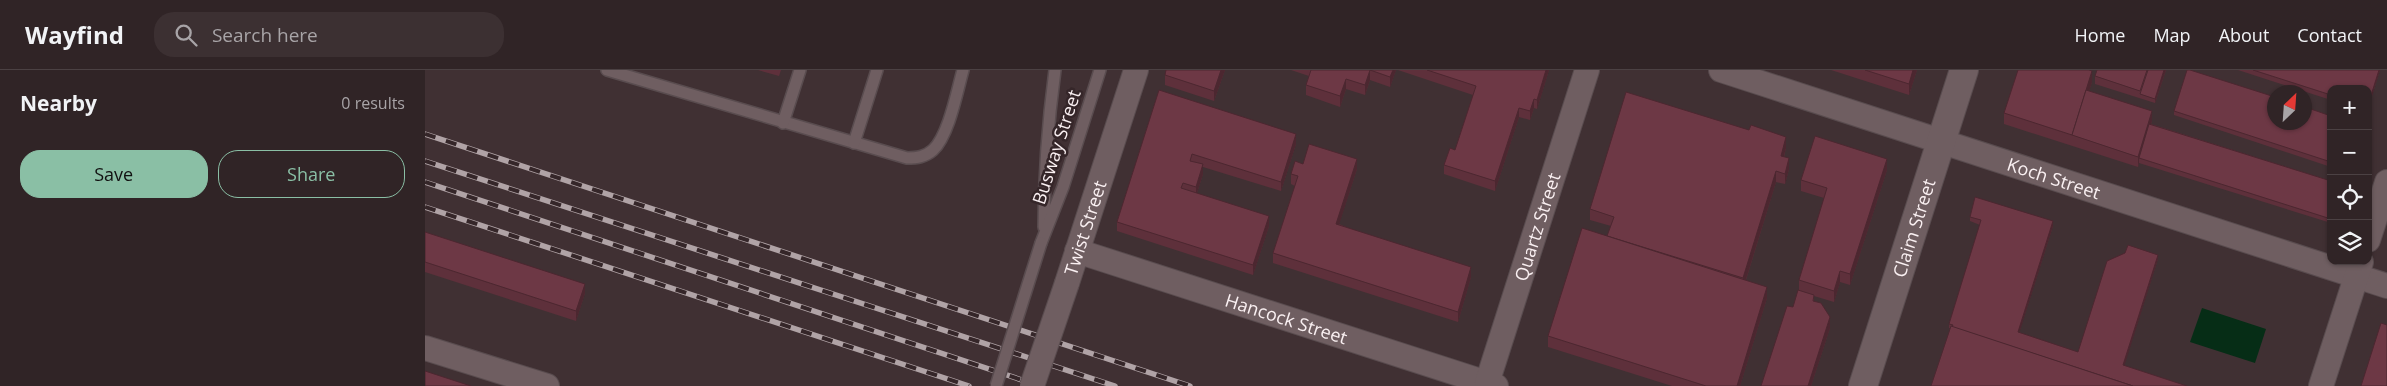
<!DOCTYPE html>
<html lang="en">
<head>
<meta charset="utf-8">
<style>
	:root { --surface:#302426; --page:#3c3032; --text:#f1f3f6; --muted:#a8a4a7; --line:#4b4143; --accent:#8abfa5 }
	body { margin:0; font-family:"Open Sans",sans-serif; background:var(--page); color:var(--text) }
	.controls { position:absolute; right:15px; top:15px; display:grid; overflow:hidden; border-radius:10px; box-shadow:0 1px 4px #0004 }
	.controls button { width:45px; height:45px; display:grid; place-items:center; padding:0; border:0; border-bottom:1px solid var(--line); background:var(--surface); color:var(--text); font:25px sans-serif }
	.compass { position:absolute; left:1842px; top:15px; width:45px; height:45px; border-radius:50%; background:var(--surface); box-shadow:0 1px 4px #0004; rotate:25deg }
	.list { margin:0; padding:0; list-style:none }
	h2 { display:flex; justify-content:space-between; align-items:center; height:65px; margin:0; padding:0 20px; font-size:21px }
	h2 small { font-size:16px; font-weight:400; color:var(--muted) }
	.actions { display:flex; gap:10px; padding:15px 20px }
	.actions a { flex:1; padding:11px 0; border:1px solid var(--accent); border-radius:20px; text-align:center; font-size:18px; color:var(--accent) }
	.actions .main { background:var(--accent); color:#111 }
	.icon { flex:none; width:28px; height:28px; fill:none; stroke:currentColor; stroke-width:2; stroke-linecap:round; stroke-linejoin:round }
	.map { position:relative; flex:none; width:1962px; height:316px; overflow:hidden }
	header { display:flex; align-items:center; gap:30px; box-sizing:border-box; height:70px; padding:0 25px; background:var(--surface); border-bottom:1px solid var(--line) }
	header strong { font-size:24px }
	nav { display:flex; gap:28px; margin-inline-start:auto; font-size:18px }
	.search { width:350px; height:45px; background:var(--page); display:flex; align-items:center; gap:12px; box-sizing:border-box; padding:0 18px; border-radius:20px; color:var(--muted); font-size:19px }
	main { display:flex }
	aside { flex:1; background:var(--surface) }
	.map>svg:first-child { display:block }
</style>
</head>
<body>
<header>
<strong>Wayfind</strong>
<div class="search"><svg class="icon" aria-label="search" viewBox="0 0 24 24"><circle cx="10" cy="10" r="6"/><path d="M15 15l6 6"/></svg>Search here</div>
<nav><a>Home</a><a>Map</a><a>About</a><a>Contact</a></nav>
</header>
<main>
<aside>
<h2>Nearby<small>0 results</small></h2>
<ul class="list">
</ul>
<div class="actions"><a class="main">Save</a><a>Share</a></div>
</aside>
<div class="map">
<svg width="1962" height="316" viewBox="0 0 1962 316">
	<rect width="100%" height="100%" fill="#403033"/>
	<polygon fill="#062d16" points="1777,238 1841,259 1830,293 1765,272"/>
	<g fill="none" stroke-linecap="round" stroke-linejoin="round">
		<defs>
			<g id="service">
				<path d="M 182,0 L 482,88 C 492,88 500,87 508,80 C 524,65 532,21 538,0"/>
				<polyline points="358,53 375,0"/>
				<polyline points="429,73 452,0"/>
				<path d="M 619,157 C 619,105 623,52 630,0"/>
				<polyline points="616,173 638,117 675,0"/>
			</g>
			<g id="minor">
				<path id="s1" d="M 1296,0 L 1962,216"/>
				<polyline points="1943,170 1962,112"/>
				<path id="s2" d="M 652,181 L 1071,316"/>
				<path id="s3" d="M 642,213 L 711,0"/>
				<polyline points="0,278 122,316"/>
				<path id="s4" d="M 1062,313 L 1162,0"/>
				<polyline points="1896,316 1936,192"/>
			</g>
			<g id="tertiary">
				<path id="s5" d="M 1438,316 L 1539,0"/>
			</g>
		</defs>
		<use href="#service" stroke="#594c4f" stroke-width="14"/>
		<use href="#minor" stroke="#594c4f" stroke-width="26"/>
		<use href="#tertiary" stroke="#594c4f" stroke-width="30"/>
		<use href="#service" stroke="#6f5e61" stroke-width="11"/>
		<use href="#minor" stroke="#6f5e61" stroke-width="24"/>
		<use href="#tertiary" stroke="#6f5e61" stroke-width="28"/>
		<defs>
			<g id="rail">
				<polyline points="0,64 765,316"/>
				<polyline points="0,91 690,316"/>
				<polyline points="0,112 615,316"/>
				<polyline points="0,137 544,316"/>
			</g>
		</defs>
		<use href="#rail" stroke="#b0a3a6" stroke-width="5.5"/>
		<use href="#rail" stroke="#352629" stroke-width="4" stroke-dasharray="11" stroke-linecap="butt"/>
		<defs>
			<polyline id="service-bridge" points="571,316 616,173"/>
			<polyline id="minor-bridge" points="607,316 642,213"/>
		</defs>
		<use href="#service-bridge" stroke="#594c4f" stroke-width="14" stroke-linecap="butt"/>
		<use href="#minor-bridge" stroke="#594c4f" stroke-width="26" stroke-linecap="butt"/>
		<use href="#service-bridge" stroke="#6f5e61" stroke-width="11"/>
		<use href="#minor-bridge" stroke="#6f5e61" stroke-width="24"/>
	</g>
	<g fill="#5e303b">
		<polygon points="333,0 356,0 354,6"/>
		<polygon points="800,0 789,31 740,15 740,5"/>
		<polygon points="866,0 971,0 965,17 945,10 940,25 921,19 915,37 881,25 881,15 884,6"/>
		<polygon points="973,0 1124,0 1112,39 1109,38 1105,50 1094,47 1070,121 1019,104 1019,95 1030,80 1048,25"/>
		<polygon points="1406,0 1492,0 1484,25"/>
		<polygon points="1741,0 1730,33 1670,14 1670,6"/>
		<polygon points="1813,0 1955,0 1943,39 1943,19 1906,19 1906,30"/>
		<polygon points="1667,12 1664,21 1727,51 1726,54 1906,111 1906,153 1714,93 1713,97 1579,54 1579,43"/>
		<polygon points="734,20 871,74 856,121 778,97 778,104 772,123 844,156 828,205 692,161 692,152"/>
		<polygon points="1749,41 1906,46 1906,97 1749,45"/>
		<polygon points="1361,78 1359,87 1364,99 1360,114 1351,112 1321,210 1342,228 1315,316 1247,316 1123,277 1123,266 1182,167 1186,156 1165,150 1165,139"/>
		<polygon points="878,94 932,99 914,154 1046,207 1033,252 848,193 848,183 870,116 866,114 866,104"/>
		<polygon points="1462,100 1425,215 1415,212 1409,232 1389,226 1389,231 1405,258 1386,316 1336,316 1368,237 1374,221 1374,210 1399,128 1376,121 1376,110"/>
		<polygon points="1545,147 1628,156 1594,263 1653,282 1733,189 1699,295 1524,258 1524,254 1555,155 1545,151"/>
		<polygon points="0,162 160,223 151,251 0,202"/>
	</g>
	<g fill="#4c2730">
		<polygon points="796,0 800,0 789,31 789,21"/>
		<polygon points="945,0 945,10 940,25 940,15"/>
		<polygon points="968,0 971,0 965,17 965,7"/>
		<polygon points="1121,0 1124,0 1112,39 1112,30"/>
		<polygon points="1488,0 1492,0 1484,25 1484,14"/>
		<polygon points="1739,0 1741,0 1730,33 1730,29"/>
		<polygon points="1954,0 1955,0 1943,39 1943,35"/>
		<polygon points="1667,1 1667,12 1650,66 1647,65"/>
		<polygon points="921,9 921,19 915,37 915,26"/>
		<polygon points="1109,29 1109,38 1105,50 1105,41"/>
		<polygon points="1094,38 1094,47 1070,121 1070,111"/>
		<polygon points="1727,41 1727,51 1715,89 1714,88 1714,93 1713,97 1713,87"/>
		<polygon points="871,64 871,74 856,121 856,112"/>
		<polygon points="1361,67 1361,78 1356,97 1356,86"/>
		<polygon points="1364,88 1364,99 1360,114 1360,104"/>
		<polygon points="932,89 932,99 911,164 911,154"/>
		<polygon points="1462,89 1462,100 1425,215 1425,204"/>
		<polygon points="778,94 778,104 771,126 771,117"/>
		<polygon points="1351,101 1351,112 1318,219 1318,208"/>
		<polygon points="844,146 844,156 828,205 828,195"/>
		<polygon points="1628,151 1628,156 1593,267 1593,262"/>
		<polygon points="1733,185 1733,189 1698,300 1698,295"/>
		<polygon points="1046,197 1046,207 1033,252 1033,242"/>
		<polygon points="1415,201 1415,212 1409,232 1409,221"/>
		<polygon points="160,214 160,223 151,251 151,241"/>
		<polygon points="1342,217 1342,228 1315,316 1312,316"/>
		<polygon points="1405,247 1405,258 1386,316 1383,316"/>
	</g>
	<g fill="#6d3845" stroke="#4c2730">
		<polygon points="741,0 796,0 789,21 740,5"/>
		<polygon points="886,0 968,0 965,7 945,0 940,15 921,9 915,26 881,15"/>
		<polygon points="1002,0 1121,0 1112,30 1109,29 1105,41 1094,38 1070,111 1019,95 1025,78 1030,80 1051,16"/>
		<polygon points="1440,0 1488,0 1484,14"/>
		<polygon points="1593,0 1664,0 1667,1 1647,65 1579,43"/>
		<polygon points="1672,0 1722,0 1715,21 1670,6"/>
		<polygon points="1723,0 1739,0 1730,29 1715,24"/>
		<polygon points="1762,0 1765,0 1850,27 1850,52 1880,52 1880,37 1906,46 1906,92 1749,41"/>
		<polygon points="1828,0 1954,0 1943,35 1943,19 1906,19 1906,25"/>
		<polygon points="734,20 871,64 856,112 767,84 765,91 778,94 771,117 758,113 756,118 844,146 828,195 692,152"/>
		<polygon points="1661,20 1727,41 1713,87 1647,65"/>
		<polygon points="1201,22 1324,60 1326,55 1361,67 1356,86 1364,88 1360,104 1351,101 1318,208 1182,166 1189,147 1165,139"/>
		<polygon points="1724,54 1906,111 1906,149 1714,88"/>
		<polygon points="1390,66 1462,89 1425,204 1415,201 1409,221 1374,210 1402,118 1376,110"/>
		<polygon points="884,74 932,89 911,154 1046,197 1033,242 848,183 873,106 866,104 870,91 878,94"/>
		<polygon points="1550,127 1628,151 1593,262 1653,282 1682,191 1700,183 1703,175 1733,185 1698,295 1762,316 1708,316 1527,257 1528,255 1524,254 1556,150 1545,147"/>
		<polygon points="1157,158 1342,217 1312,316 1281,316 1123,266"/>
		<polygon points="0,162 160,214 151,241 0,192"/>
		<polygon points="1373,220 1389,225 1388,231 1396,233 1405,247 1383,316 1336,316 1362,236 1368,237"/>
		<polygon points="1956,253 1962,255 1962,316 1936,316"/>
		<polygon points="1526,256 1708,316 1506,316"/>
		<polygon points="0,301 46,316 0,316"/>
	</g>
	<g text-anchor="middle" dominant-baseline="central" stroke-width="5" stroke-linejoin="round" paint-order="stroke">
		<g font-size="18" fill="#faf0f2" stroke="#352629">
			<text transform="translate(631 77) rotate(-72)">Busway Street</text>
			<text stroke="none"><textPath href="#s1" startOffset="350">Koch Street</textPath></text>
			<text stroke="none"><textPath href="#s4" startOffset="164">Quartz Street</textPath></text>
			<text stroke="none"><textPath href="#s3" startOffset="58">Twist Street</textPath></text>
			<text stroke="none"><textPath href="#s5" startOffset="166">Claim Street</textPath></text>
			<text stroke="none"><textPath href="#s2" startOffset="220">Hancock Street</textPath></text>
		</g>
	</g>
</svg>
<div class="controls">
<button>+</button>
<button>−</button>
<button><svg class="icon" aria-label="locate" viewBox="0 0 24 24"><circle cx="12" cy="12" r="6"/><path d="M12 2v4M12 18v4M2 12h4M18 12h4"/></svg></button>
<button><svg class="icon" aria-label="layers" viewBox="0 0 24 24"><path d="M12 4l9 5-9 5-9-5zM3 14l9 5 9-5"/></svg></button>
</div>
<svg class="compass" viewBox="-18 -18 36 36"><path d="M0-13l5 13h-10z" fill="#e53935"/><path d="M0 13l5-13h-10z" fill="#a8a4a7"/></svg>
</div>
</main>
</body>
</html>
